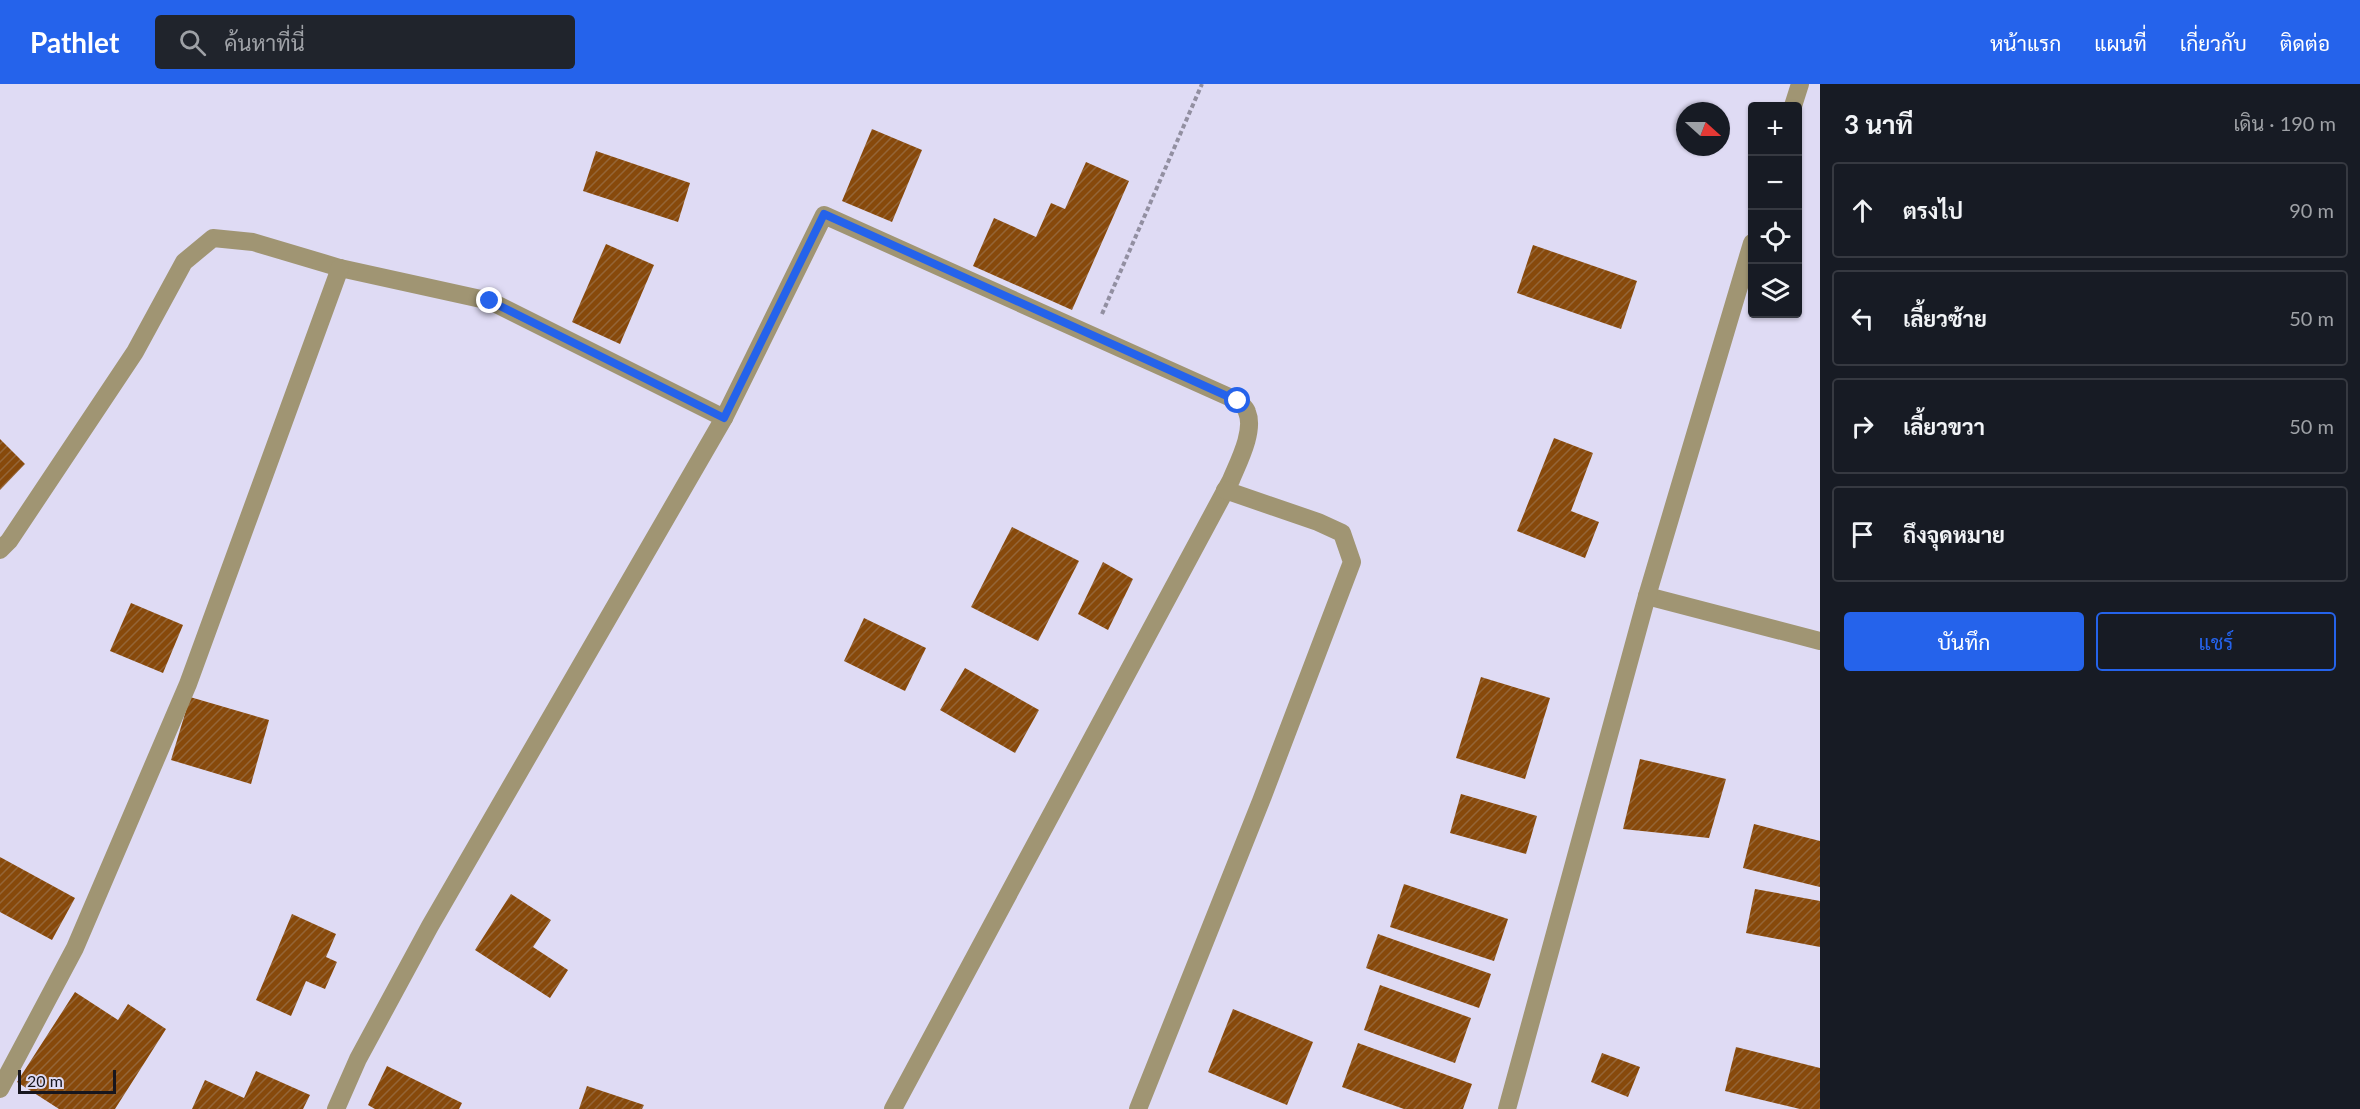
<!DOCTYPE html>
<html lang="th">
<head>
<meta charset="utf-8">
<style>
	:root { --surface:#171b24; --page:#20242c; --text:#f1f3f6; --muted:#9ea1a6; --line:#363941; --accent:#2563eb }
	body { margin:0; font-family:Lato,Sarabun,sans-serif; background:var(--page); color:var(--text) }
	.controls { position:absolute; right:18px; top:18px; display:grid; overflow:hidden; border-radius:6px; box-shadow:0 2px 4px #0004 }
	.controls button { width:54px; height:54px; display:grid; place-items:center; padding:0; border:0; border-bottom:2px solid var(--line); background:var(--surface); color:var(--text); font:30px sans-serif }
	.compass { position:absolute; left:1676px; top:18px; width:54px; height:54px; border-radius:50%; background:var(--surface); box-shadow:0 2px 4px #0004; rotate:111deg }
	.scale { position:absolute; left:18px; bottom:15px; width:98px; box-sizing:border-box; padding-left:6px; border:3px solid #17161e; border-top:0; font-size:16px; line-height:21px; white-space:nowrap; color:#17161e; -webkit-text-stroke:4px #dfdbf4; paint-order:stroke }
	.stop { position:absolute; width:18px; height:18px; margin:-14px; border:4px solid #2563eb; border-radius:50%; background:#fff }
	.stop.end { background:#2563eb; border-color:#fff; box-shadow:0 2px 6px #0008 }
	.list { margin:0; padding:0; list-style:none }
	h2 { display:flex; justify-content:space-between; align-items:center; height:78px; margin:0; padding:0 24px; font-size:26px }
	h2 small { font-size:20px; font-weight:400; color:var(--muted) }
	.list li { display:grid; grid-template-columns:39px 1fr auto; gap:18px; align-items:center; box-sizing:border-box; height:96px; margin:0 12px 12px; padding:0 12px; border:2px solid var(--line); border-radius:6px }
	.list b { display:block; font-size:22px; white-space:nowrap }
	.list em { font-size:20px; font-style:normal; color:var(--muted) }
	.actions { display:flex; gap:12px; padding:18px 24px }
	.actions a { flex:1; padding:14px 0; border:2px solid var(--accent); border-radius:6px; text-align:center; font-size:21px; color:var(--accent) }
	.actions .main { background:var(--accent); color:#fff }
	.icon { flex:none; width:33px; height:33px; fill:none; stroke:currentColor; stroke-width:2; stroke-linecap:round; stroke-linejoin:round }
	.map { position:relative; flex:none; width:1820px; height:1025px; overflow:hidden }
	header { display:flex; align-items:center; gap:36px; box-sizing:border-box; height:84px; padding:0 30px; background:var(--accent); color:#fff }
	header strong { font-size:28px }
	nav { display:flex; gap:33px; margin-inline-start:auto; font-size:21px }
	.search { width:420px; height:54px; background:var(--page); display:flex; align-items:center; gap:15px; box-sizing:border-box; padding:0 21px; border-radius:6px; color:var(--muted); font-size:22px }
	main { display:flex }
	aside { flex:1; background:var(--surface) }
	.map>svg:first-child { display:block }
</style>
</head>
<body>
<header>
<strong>Pathlet</strong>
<div class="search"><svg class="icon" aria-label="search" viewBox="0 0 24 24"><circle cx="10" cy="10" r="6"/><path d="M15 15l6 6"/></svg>ค้นหาที่นี่</div>
<nav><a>หน้าแรก</a><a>แผนที่</a><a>เกี่ยวกับ</a><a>ติดต่อ</a></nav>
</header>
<main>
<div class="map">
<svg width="1820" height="1025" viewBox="0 0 1820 1025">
	<defs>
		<pattern id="building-hatch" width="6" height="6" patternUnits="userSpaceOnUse" patternTransform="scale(1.5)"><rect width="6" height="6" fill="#87490b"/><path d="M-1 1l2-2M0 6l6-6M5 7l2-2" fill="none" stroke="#946537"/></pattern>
	</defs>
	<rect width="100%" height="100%" fill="#dfdbf4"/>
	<g fill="url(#building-hatch)">
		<polygon points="872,45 922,66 892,138 842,117"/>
		<polygon points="596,67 690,99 678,138 583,107"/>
		<polygon points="1086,78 1129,97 1072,226 973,182 994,134 1036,153 1051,119 1065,125"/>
		<polygon points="606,160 654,181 620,260 572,238"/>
		<polygon points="1533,161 1637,197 1621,245 1517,209"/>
		<polygon points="1554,354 1593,369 1571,427 1599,438 1585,474 1517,447"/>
		<polygon points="0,355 25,380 0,406"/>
		<polygon points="1012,443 1079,477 1038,557 971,523"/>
		<polygon points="1103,478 1133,495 1108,546 1078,530"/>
		<polygon points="131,519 183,541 163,589 110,567"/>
		<polygon points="864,534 926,564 905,607 844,577"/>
		<polygon points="965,584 1039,626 1015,669 940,626"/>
		<polygon points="1481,593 1550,614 1525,695 1456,674"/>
		<polygon points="190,613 269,636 251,700 171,676"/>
		<polygon points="1640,675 1726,695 1709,754 1623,745"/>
		<polygon points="1461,710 1537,732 1526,770 1450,749"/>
		<polygon points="1754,740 1820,757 1820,803 1743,784"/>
		<polygon points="0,773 75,814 52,856 0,828"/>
		<polygon points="1404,800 1508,835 1494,877 1390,843"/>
		<polygon points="1755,805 1820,817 1820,863 1746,849"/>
		<polygon points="511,810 551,836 533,863 568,886 550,914 475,866"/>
		<polygon points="292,830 336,850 326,873 337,878 325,905 306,897 291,932 256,916"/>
		<polygon points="1378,850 1491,890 1479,924 1366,884"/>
		<polygon points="1380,901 1471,934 1455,979 1364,946"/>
		<polygon points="75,908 118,936 128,920 166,945 115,1025 59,1025 17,998"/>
		<polygon points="1233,925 1313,958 1287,1021 1208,988"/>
		<polygon points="1358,959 1472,1000 1463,1025 1404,1025 1342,1003"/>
		<polygon points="1736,963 1820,984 1820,1025 1800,1025 1725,1007"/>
		<polygon points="1602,969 1640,983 1628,1013 1591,998"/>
		<polygon points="387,982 462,1019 459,1025 375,1025 368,1021"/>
		<polygon points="256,987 310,1011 303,1025 192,1025 205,996 244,1014"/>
		<polygon points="587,1002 644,1021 642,1025 579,1025"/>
	</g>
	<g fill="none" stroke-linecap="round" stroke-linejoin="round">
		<polyline stroke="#928fa1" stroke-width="4" stroke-dasharray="4.5 3" stroke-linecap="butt" points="1102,230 1202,0"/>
		<g stroke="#a09573" stroke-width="18">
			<polyline points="1793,22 1800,0"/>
			<polyline points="0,466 9,457 135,268 184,178 213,154 253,158 340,184 490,217 724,334"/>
			<polyline points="1647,512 1820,557"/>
			<polyline points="0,1005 75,864 188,600 340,184"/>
			<path d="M 336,1025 L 358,975 L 430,842 L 724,334 L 824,131 L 1238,317 C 1241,320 1246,324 1247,328 C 1255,347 1238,379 1231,396 L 893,1025"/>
			<polyline points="1138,1025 1261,717 1352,478 1342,449 1318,438 1225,406"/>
			<polyline points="1507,1025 1647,512 1752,159"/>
		</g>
	</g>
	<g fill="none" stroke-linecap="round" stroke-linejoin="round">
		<polyline stroke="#2563eb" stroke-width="8" points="490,217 724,334 824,130 1238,317"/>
	</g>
</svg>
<div class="controls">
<button>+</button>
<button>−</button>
<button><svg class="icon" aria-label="locate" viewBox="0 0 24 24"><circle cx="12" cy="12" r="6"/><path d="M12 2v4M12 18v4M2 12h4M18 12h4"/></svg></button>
<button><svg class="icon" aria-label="layers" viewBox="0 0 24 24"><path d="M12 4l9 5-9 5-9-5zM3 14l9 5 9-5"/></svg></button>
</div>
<svg class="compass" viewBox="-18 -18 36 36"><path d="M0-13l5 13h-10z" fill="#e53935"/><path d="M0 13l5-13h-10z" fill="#9ea1a6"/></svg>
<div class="scale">20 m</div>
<div class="stop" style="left:1238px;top:317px"></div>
<div class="stop end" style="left:490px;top:217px"></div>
</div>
<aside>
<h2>3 นาที<small>เดิน · 190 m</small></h2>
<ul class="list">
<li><svg class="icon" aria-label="ahead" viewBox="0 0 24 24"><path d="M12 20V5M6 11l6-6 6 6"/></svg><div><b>ตรงไป</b></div><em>90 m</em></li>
<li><svg class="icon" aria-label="left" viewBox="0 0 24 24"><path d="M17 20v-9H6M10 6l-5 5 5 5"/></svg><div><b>เลี้ยวซ้าย</b></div><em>50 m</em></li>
<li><svg class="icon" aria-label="right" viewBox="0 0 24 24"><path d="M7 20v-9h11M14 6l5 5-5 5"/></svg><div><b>เลี้ยวขวา</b></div><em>50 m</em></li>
<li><svg class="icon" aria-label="arrive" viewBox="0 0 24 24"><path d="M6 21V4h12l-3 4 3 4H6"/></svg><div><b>ถึงจุดหมาย</b></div></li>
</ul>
<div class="actions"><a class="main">บันทึก</a><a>แชร์</a></div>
</aside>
</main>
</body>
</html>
